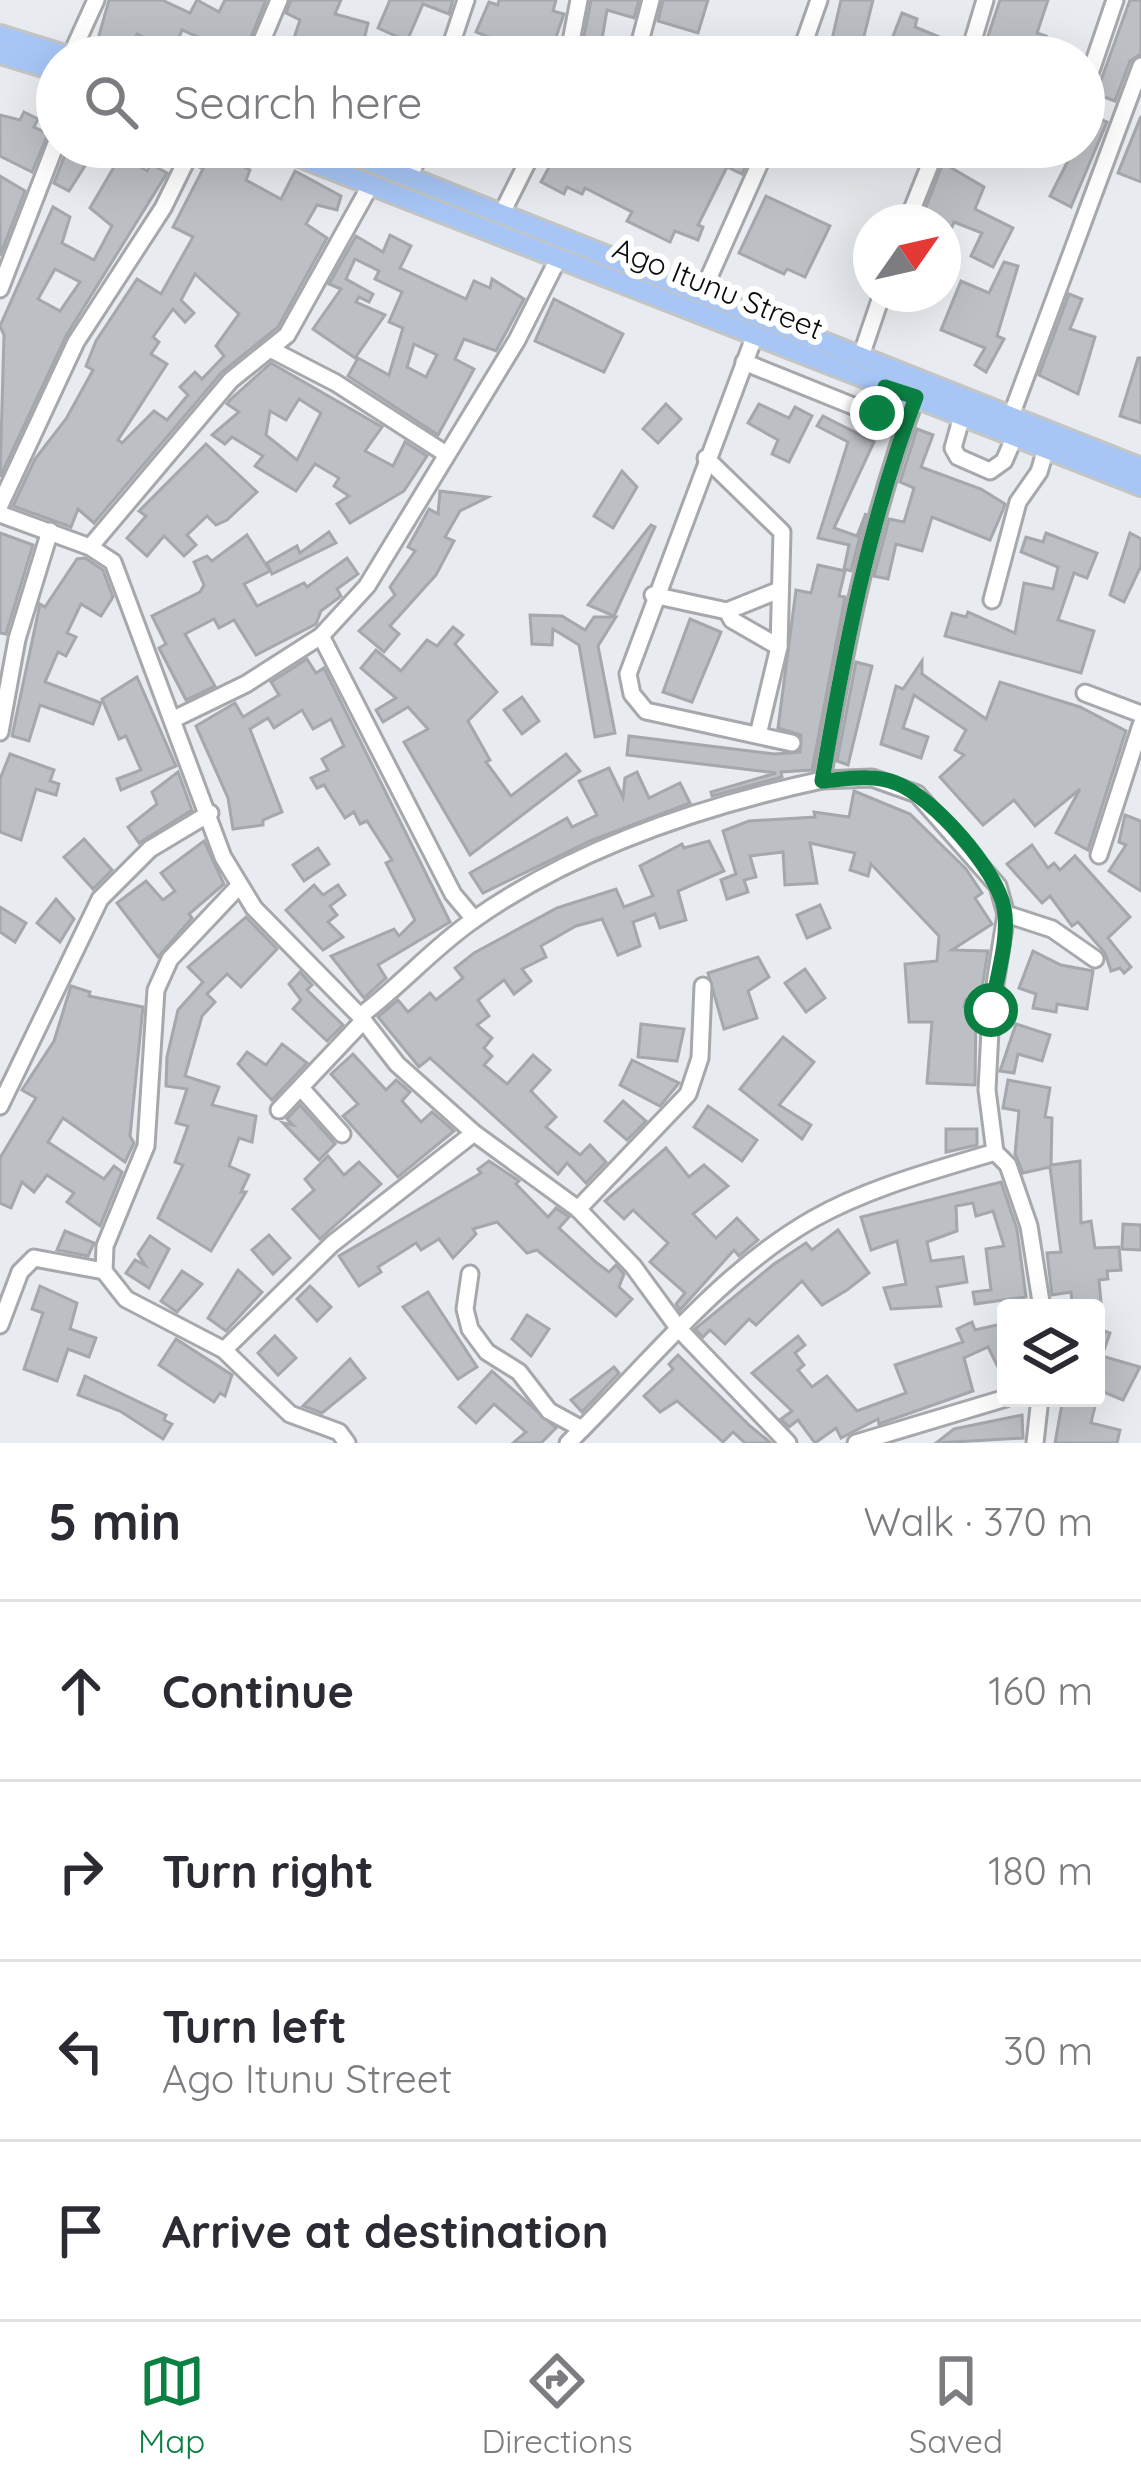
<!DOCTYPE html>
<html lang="en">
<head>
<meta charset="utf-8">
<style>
	:root { --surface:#fff; --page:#f2f2f3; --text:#2b2b33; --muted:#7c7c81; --line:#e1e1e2; --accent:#0b8043 }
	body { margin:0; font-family:Quicksand,sans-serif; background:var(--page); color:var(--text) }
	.controls { position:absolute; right:36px; bottom:36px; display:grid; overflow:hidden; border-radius:12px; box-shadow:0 12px 48px #0002 }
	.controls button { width:108px; height:108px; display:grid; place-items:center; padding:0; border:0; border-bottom:3px solid var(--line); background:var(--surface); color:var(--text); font:60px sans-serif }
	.compass { position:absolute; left:853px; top:204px; width:108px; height:108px; border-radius:50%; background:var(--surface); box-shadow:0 12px 48px #0002; rotate:56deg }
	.stop { position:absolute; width:36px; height:36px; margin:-27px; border:9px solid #0b8043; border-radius:50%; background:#fff }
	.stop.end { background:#0b8043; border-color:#fff; box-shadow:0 3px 12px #0008 }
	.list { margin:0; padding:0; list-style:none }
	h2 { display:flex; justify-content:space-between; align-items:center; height:156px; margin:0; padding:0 48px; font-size:51px }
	h2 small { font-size:39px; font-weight:400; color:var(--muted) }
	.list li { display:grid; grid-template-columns:78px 1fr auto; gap:36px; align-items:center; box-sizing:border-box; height:180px; padding:0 48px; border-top:3px solid var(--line) }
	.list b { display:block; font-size:45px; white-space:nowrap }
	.list p { margin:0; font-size:39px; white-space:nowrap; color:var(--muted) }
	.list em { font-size:39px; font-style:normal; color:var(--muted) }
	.icon { flex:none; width:66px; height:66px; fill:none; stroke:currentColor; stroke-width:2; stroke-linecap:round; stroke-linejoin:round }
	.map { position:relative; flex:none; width:1141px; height:1443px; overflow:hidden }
	.search { position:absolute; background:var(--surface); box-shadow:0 12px 48px #0002; left:36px; right:36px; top:36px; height:132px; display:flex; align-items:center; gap:30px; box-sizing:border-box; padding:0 42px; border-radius:66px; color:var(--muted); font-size:45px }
	.sheet { height:876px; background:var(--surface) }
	nav { display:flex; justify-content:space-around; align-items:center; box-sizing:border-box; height:168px; border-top:3px solid var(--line); background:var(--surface); font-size:33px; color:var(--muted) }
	nav a { display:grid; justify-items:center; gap:6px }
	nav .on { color:var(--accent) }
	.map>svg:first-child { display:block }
</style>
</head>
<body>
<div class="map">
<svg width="1141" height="1443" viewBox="0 0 1141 1443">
	<rect width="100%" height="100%" fill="#e8ebef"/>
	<g fill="#bcbfc3" stroke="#a4a7ab" stroke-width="3" fill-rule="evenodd">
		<polygon points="109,0 162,0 190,13 197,0 219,12 225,0 266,0 243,57 182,30 174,51 137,34 130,51 98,39"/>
		<polygon points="291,0 341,0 335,14 368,23 360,57 268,57 272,47 289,53 300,20 286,13"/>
		<polygon points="390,0 453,0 449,14 423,4 407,41 378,28"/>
		<polygon points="499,0 556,0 553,11 564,14 549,57 487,57 491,38 476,32 489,2 498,5"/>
		<polygon points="591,0 639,0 634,18 607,10 602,39 627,45 624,57 580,57"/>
		<polygon points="663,0 708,0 698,33 658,21"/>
		<polygon points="841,0 873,0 863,40 911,57 828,57"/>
		<polygon points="1000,0 1048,0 1037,33 1046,36 1044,42 1081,57 981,57"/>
		<polygon points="1130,0 1141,0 1141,54 1130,61 1115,101 1096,94"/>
		<polygon points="902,13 917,19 915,27 947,40 940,57 890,44"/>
		<polygon points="24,112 38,119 34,127 48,134 32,172 0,156 0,115 20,120"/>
		<polygon points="1084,112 1107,122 1071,207 1050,196 1075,147 1084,147"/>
		<polygon points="1141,116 1141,182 1118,173"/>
		<polygon points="68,147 97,147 69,191 54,183"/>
		<polygon points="560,147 636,147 651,155 660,147 689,162 695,147 754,147 742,174 727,167 698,225 703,227 698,240 675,231 670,242 627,221 632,212 585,188 582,194 567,187 564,194 541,182"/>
		<path d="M 205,148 L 250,170 L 246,180 L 281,199 L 295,171 L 341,196 L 337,210 L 317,205 L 306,224 L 327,238 L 278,327 L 222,372 L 94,523 L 78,509 L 71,527 L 13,506 L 35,459 L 66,419 L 93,370 L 86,366 L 96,341 L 137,279 L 161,294 L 193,237 L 173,227 L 203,169 L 197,166 ZM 195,274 L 239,314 L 216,346 L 224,356 L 202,379 L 195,372 L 180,387 L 188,395 L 167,420 L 154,411 L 122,443 L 118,440 L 167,364 L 151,354 L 159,342 L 153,337 L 173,309 L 185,322 L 194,313 L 181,300 Z"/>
		<path d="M 121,155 L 147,171 L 151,164 L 167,173 L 66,336 L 0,477 L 4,335 L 0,326 L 53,207 L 70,217 L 62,243 L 94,260 L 112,226 L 90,208 ZM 55,269 L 80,282 L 60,311 L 38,299 Z"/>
		<polygon points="943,163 984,187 975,209 1013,228 993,267 971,256 982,233 954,222 952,227 920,222"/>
		<polygon points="0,176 25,191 0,256"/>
		<polygon points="766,196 830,226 805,277 787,269 784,274 739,253"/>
		<path d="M 390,235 L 411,246 L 400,268 L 466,299 L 474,281 L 490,288 L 492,279 L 524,299 L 496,351 L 464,339 L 455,359 L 474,369 L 438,435 L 348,376 L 358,358 L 389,375 L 403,328 L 389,322 L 402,292 L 375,279 L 379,271 L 355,259 L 346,279 L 373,294 L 369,302 L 359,297 L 356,302 L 385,315 L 355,358 L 313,329 L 341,289 L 329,284 L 356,236 L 383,252 ZM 414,344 L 437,355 L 426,377 L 407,367 Z"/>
		<polygon points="1004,262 1018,266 997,336 1004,339 986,372 975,365 985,348 941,330 961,281 989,293"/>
		<polygon points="1069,294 1082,299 1070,329 1095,337 1078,394 1039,375"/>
		<polygon points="554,299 623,334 604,372 535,341"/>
		<polygon points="1138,358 1141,358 1141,423 1120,416"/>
		<path d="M 271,363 L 382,427 L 365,451 L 393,466 L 405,442 L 427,456 L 404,491 L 350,523 L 337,504 L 349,496 L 334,486 L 339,478 L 315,464 L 296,491 L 255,466 L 263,456 L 232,437 L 225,444 L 212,435 L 239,412 L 227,404 L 230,400 ZM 299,399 L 321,413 L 297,460 L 266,435 L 270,411 L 286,420 Z"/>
		<polygon points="666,404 681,419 658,443 643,429"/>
		<polygon points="759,404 789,418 795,407 812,416 789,462 772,454 778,440 748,423"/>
		<polygon points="823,416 874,442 834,528 857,536 866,513 851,571 844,569 849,545 818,538 848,442 817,426"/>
		<polygon points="917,429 933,435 921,467 981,489 1005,504 1003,510 990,540 932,517 922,551 896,544 888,579 874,576 889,519 904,522 914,488 900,482"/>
		<polygon points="206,444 257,492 227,520 216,525 207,516 187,535 196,545 184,556 164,536 147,556 127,538 146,516 139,511"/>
		<polygon points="622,471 637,487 613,528 594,516"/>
		<polygon points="440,491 488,497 460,511 445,537 454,541 436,575 390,626 399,634 384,652 359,631 395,595 390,587 415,551 408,547 429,509 438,514"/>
		<polygon points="651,525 655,527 614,616 588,605"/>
		<polygon points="329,532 336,543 272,574 267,563 297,546 300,553"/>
		<polygon points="0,533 33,545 6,634 0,633"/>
		<polygon points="1046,533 1097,553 1087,578 1074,573 1058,620 1094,631 1081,673 945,636 952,613 966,617 968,612 1015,633 1024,583 1053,589 1058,567 1021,552 1026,537 1043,542"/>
		<polygon points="1130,533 1141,539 1141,566 1124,602 1110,595"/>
		<polygon points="247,535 270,571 244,584 257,606 304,583 307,587 347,558 358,574 337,589 341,596 321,611 316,624 256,655 234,620 219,628 214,619 185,634 215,686 186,700 159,648 166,644 152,616 200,592 204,585 194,562 207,556 212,561"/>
		<polygon points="85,558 103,570 113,597 101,616 81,604 67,633 76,637 66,656 58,652 45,682 101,703 93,724 40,705 29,741 12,736 40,604 45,607 77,559"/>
		<polygon points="818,565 845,571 839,596 845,597 812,770 781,772 782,777 712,796 711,792 776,773 627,755 629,736 775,754 800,752 801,735 778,728 796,590 811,593"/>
		<polygon points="530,615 562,616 585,630 594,617 616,617 598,646 615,733 595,737 579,645 553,629 552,645 532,644"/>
		<polygon points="690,619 721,632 692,702 663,692"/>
		<polygon points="453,627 463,635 455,644 497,692 468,721 490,760 486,762 511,796 566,754 580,771 470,855 404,742 428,729 408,707 383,722 376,710 396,698 361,668 376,650 401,671 427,640 437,646"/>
		<polygon points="307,659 316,673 324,668 450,922 378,965 386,978 364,998 331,956 394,929 399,936 415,920 386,863 392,860 367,821 360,824 354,812 345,818 324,785 317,788 311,778 328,770 322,759 344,746 331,719 313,729 302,710 274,728 268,718 250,729 282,812 263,820 263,825 233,829 228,798 196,726 235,703 243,717 279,695 271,682"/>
		<polygon points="922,661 922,674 986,719 1000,682 1080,707 1126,731 1088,850 1056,833 1080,789 1035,826 1014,800 983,825 940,777 964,755 955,750 966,730 914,695 903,728 928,737 921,758 881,744 896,686 903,689"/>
		<polygon points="856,662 872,666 848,765 837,761"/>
		<polygon points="137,677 176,766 121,790 117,779 141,770 126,736 119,739 102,699"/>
		<polygon points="522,697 539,721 522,734 504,710"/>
		<polygon points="10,754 54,770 50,781 59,784 56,795 36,789 21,840 0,832 0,779"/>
		<polygon points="609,768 623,797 625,778 637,772 649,798 680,783 690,803 590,841 483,893 470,873 567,818 572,827 597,815 579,781"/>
		<polygon points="178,772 192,810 139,843 128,827 157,804 152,792"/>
		<polygon points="854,791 910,814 966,869 982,893 975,898 992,924 952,950 988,951 981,994 977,1000 966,999 964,1007 976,1011 975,1085 927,1083 932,1022 909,1022 905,964 937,961 939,936 871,864 868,876 850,870 855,853 810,843 817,883 785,885 783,852 750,856 756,877 744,880 748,892 727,899 721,880 736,874 723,831 749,821 815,817 814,812 849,817"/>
		<polygon points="1125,815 1141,821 1141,891 1109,871 1126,845 1119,842"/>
		<polygon points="84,839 112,870 93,889 64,857"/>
		<polygon points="204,841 224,884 189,914 192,918 158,957 117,903 146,881 163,900 175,891 161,873"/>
		<polygon points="709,841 724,871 678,891 686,920 660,928 655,914 633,922 640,946 618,955 602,919 576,926 541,946 546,957 522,969 531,981 514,994 504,980 478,1000 489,1016 477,1025 492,1038 484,1048 492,1056 484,1065 507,1084 533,1055 550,1070 531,1091 556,1117 546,1127 580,1155 590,1145 606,1162 586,1183 567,1163 558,1174 430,1058 419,1067 378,1017 398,1000 408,1012 430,993 436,1000 463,978 455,968 474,953 557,908 616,889 624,907 653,896 640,866 682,844 684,848"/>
		<polygon points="1032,845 1048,868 1054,863 1060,870 1075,856 1130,917 1108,938 1131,967 1124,973 1120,968 1111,971 1105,953 1078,922 1072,926 1050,896 1042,903 1007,864"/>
		<polygon points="318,848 329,864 304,881 293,865"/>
		<polygon points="314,885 323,895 338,885 345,895 330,906 337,915 328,922 343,937 323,950 286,910"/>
		<polygon points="56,899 74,919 60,942 37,923"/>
		<polygon points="820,905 830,928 807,938 797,915"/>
		<polygon points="0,907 26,923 15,942 0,932"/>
		<polygon points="246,917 277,949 241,987 227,974 207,994 215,1002 202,1016 185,1076 219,1087 212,1105 256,1116 252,1142 239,1138 229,1166 249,1175 241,1192 246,1192 211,1251 158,1218 183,1165 175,1162 188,1126 176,1123 187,1089 166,1086 167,1057 178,1010 203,982 188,967"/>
		<polygon points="1033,951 1061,965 1093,971 1087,1009 1057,1004 1056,1012 1033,1008 1036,994 1019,988"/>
		<polygon points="758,957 769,977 748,991 757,1018 724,1029 708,973"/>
		<polygon points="805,969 825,998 806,1012 785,983"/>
		<polygon points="300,972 312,985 307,990 343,1025 327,1041 293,1009 301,1000 289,984"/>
		<polygon points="71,986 90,992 89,996 143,1007 130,1136 134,1143 125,1162 63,1118 48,1142 104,1179 114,1166 122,1172 100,1226 67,1202 74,1193 47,1175 34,1192 22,1182 11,1208 0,1203 0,1158 36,1098 22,1090 54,1041"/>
		<polygon points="641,1024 684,1029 677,1061 638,1057"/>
		<polygon points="1016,1024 1050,1035 1042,1061 1018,1054 1014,1073 1000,1071"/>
		<polygon points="783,1037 814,1062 779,1105 811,1125 802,1139 740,1089"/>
		<polygon points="282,1044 307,1063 272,1100 238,1064 247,1052 266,1065"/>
		<polygon points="353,1054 386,1090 396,1080 410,1092 402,1101 421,1122 432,1112 454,1131 398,1177 343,1116 358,1104 331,1074"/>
		<polygon points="632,1060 679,1083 660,1106 620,1085"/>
		<polygon points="1008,1080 1050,1088 1045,1117 1052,1118 1051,1165 1080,1161 1081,1223 1091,1221 1095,1248 1119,1247 1121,1270 1107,1271 1108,1279 1099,1280 1101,1302 1072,1304 1071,1292 1052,1295 1047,1253 1061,1252 1050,1167 1023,1173 1015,1154 1019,1111 1003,1108"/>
		<polygon points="623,1101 646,1121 627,1140 605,1121"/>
		<polygon points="300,1105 335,1144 319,1160 283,1123 293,1125 287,1119"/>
		<polygon points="708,1106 757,1140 742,1161 694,1127"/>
		<polygon points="946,1129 977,1129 977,1145 946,1152"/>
		<polygon points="666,1148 689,1177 704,1165 728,1186 693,1214 716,1238 737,1218 758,1240 739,1256 734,1250 680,1310 676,1304 685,1293 650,1262 668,1243 633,1210 624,1219 605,1201"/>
		<polygon points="328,1156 344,1175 359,1162 381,1184 320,1239 293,1209 314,1190 305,1179"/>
		<polygon points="489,1161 519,1181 516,1184 548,1217 556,1208 569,1217 559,1228 597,1263 609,1272 616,1265 624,1274 619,1287 632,1299 616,1316 537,1250 527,1253 497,1222 473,1229 476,1234 453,1258 439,1239 421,1250 416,1243 378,1267 381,1272 359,1286 339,1256 481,1173 478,1169"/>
		<polygon points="1001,1182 1017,1229 1026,1297 975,1304 973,1292 991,1290 986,1249 1004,1246 993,1211 976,1216 973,1203 956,1206 957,1231 927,1242 931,1261 963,1257 967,1282 937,1287 941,1306 891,1309 884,1288 906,1284 897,1241 871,1250 861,1217"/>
		<polygon points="1123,1224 1141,1225 1141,1250 1122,1249"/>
		<polygon points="838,1230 869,1273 847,1290 822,1305 802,1281 756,1325 749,1319 725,1344 710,1330 703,1337 695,1329 774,1264 806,1243 812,1250"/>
		<polygon points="65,1231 94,1243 88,1256 57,1250"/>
		<polygon points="269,1235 290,1258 273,1274 252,1250"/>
		<polygon points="150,1236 169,1249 149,1288 126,1273 135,1260 145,1265 138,1254"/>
		<polygon points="238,1270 262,1292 226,1331 208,1318"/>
		<polygon points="182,1271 202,1284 177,1312 161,1301"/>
		<polygon points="40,1286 77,1303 70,1329 96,1338 89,1357 68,1349 57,1381 24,1369 43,1313 32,1309"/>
		<polygon points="310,1286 331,1307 317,1321 297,1299"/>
		<polygon points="428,1292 477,1367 458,1379 403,1307"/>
		<polygon points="527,1315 549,1329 531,1356 512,1339"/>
		<polygon points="972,1322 975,1330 1006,1323 1006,1383 988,1347 964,1358 973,1391 879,1424 878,1419 841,1438 836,1428 815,1443 798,1420 789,1427 781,1419 792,1411 752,1373 798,1336 805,1345 795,1353 804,1365 798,1370 812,1387 827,1376 857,1411 906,1393 895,1365 963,1342 957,1329"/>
		<polygon points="1096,1328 1110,1333 1102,1356 1140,1367 1123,1400 1096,1389"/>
		<polygon points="275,1336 296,1358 278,1375 258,1353"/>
		<polygon points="176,1339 232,1375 225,1396 220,1393 214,1402 159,1365"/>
		<polygon points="678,1355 750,1426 771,1443 745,1443 733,1432 723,1442 677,1401 660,1412 644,1396 673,1369 669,1364"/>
		<polygon points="350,1359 365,1378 322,1413 303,1406"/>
		<polygon points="614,1367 619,1373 582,1412 571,1400"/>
		<polygon points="492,1371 556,1428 541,1443 513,1443 526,1432 494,1404 476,1423 459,1407"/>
		<polygon points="85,1376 166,1415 164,1420 172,1424 163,1439 120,1411 78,1395"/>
		<polygon points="1063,1398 1097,1398 1091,1423 1120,1430 1117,1443 1055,1443"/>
		<polygon points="1022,1415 1023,1438 936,1443 954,1429"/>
	</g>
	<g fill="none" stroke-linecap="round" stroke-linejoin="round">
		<defs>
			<g id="minor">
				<polyline points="70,57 96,0"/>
				<polyline points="255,57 279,0"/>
				<polyline points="447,57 466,0"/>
				<polyline points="568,57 579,0"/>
				<polyline points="636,57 651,0"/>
				<polyline points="799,57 819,0"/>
				<polyline points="968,57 985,0"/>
				<polyline points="1084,91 1115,0"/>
				<polyline points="410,175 423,147"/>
				<polyline points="502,213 535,147"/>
				<polyline points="907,222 937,147"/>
				<polyline points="0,289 57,141"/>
				<polyline points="702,293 767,147"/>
				<polyline points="755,335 628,674 632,694 646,711 792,743"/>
				<polyline points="272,350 336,383 446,454"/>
				<polyline points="861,356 882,294"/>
				<polyline points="744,362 868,412 881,409 885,387"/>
				<polyline points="962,416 953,448 958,457 990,471 1004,461 1015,436"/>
				<polyline points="1011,416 1141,66"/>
				<polyline points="706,458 782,532 779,647 758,735"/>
				<polyline points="0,505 76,342 163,208 193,147"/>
				<path d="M 0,514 L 90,547 L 113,562 L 223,857 L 254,908 L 360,1016 C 399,987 432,949 472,921 C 573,849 702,806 822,780 C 844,651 869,521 916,397"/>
				<polyline points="90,547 231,380 287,335 370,186"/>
				<polyline points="653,595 727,611 777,591"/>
				<polyline points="992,600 1018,502 1039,472 1046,449"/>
				<polyline points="727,611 732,620 779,647"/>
				<polyline points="321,636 453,894 474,919"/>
				<polyline points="1085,693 1141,714"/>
				<polyline points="174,719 246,684 321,636 367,586 517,340 559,257"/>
				<polyline points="0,732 17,639 50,531"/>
				<polyline points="822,780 872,778 917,794 998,886 1006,914 991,1010 987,1090 995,1152 1008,1165 1029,1226 1042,1308"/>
				<polyline points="1099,855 1141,725"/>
				<polyline points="239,886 170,959 156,990 146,1146 105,1246 104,1271 126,1299 224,1350 290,1414 339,1432 347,1443"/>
				<polyline points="1006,914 1052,929 1095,959"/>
				<polyline points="360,1016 397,1064 474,1133 578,1209 633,1266 679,1329 788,1443"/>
				<polyline points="301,1088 342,1134"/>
				<polyline points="0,1106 100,899 150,849 210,813"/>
				<polyline points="279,1110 363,1021"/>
				<polyline points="578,1209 688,1094 700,1058 703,986"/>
				<polyline points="470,1274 465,1309 470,1329 487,1352 519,1372 549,1411 582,1429"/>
				<polyline points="0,1325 20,1272 34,1258 104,1271"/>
				<polyline points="224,1350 332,1244 474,1133"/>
				<path d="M 568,1443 C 646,1367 717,1274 813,1219 C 870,1187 933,1171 995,1152"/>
				<polyline points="856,1443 1006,1398"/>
				<polyline points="1035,1443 1040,1398"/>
			</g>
			<g id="major">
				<polyline points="0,35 71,57"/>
				<polyline points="0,54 57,71"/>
				<polyline points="274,147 1141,486"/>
				<polyline points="333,147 1141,468"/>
			</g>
		</defs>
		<use href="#minor" stroke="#a6a8ac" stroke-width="21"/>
		<use href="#major" stroke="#c4c5c5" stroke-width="24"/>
		<use href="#minor" stroke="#fff" stroke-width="15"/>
		<use href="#major" stroke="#a7c6f6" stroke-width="18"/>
	</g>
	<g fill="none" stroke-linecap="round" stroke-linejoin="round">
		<path stroke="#0b8043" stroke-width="15" d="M 877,413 L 885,387 L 916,397 C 869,521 844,651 822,781 C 845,779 874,774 896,783 C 933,797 997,870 1004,908 C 1010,937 996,980 991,1010"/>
	</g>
	<g text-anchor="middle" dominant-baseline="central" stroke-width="12" stroke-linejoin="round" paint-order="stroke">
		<g font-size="30" fill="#0b0c0e" stroke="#fff">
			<text transform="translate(718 288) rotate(22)">Ago Itunu Street</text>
		</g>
	</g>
</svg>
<div class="controls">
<button><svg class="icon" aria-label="layers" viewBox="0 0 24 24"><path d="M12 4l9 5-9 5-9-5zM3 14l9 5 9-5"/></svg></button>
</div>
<svg class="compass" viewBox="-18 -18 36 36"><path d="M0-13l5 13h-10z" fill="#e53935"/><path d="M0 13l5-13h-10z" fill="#7c7c81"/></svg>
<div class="stop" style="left:991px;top:1010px"></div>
<div class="stop end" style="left:877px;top:413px"></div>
<div class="search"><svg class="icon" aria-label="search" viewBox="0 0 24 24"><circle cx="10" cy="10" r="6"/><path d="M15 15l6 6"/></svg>Search here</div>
</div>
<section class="sheet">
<h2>5 min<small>Walk · 370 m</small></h2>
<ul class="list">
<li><svg class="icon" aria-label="ahead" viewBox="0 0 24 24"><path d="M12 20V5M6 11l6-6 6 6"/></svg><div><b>Continue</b></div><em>160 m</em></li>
<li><svg class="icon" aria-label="right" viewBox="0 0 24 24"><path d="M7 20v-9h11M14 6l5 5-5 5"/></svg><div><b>Turn right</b></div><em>180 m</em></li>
<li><svg class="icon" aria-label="left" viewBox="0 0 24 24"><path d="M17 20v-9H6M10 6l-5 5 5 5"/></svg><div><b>Turn left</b><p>Ago Itunu Street</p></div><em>30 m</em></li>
<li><svg class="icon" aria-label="arrive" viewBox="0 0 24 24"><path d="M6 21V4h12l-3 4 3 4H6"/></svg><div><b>Arrive at destination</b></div></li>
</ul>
</section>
<nav>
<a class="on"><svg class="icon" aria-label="map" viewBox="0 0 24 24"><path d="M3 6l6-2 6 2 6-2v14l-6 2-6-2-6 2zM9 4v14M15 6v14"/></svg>Map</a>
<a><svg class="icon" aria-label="directions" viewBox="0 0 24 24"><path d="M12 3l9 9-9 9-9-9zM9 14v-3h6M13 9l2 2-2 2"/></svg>Directions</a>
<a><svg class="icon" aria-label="saved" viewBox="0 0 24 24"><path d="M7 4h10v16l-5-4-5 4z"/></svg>Saved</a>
</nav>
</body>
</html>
